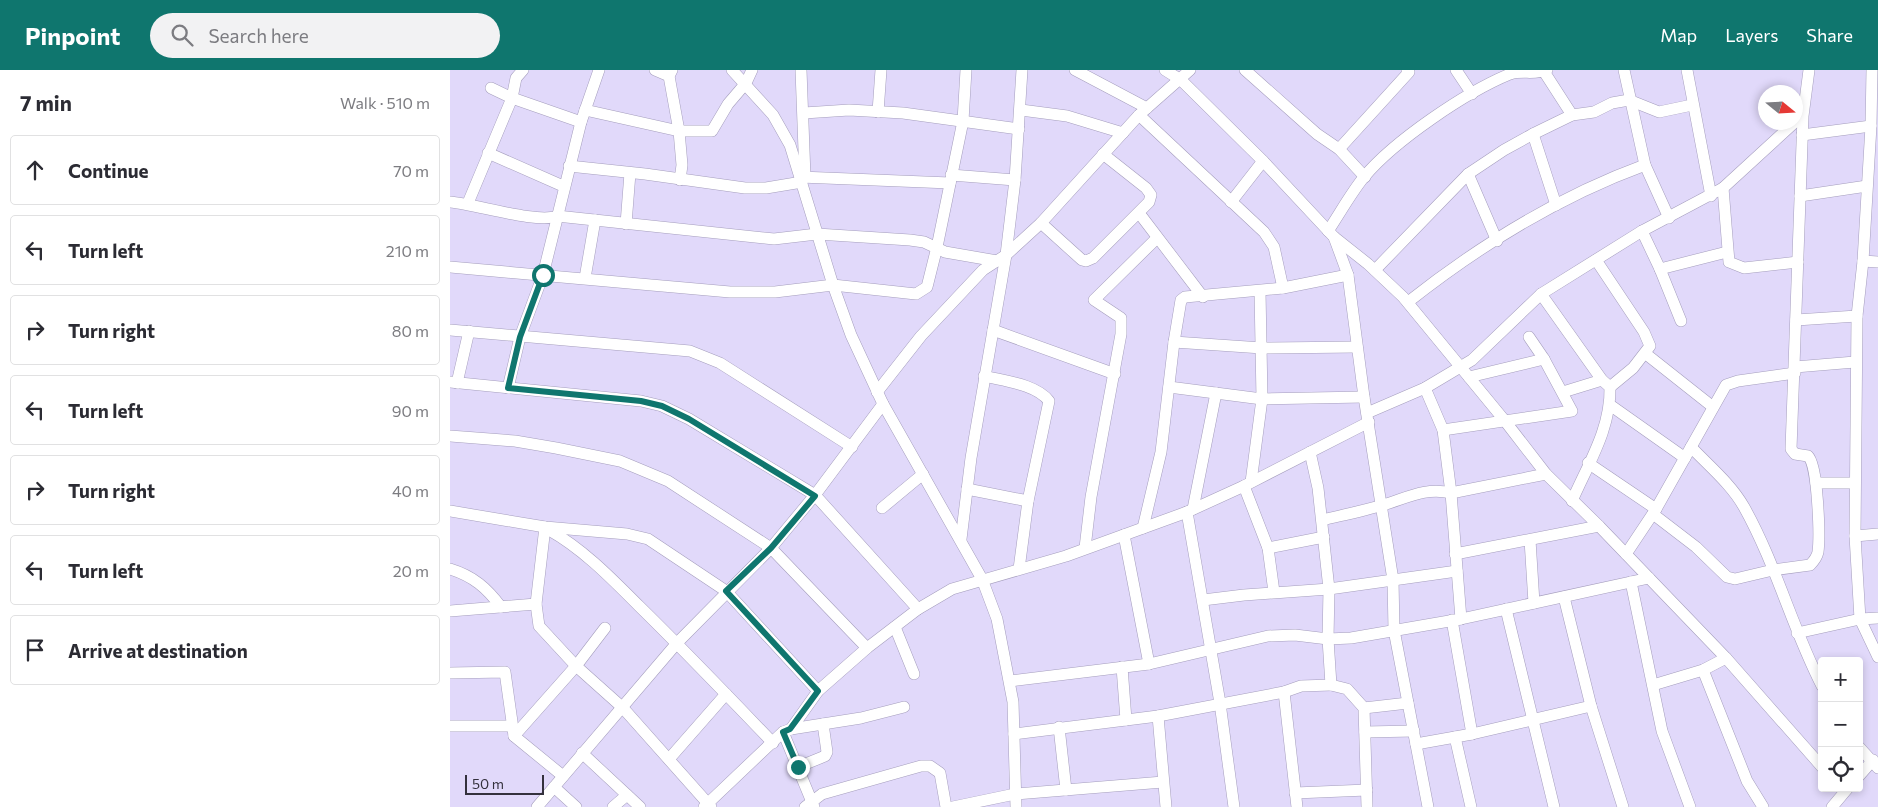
<!DOCTYPE html>
<html lang="en">
<head>
<meta charset="utf-8">
<style>
	:root { --surface:#fff; --page:#f2f2f3; --text:#2b2b33; --muted:#7c7c81; --line:#e1e1e2; --accent:#0f766e }
	body { margin:0; font-family:Commissioner,sans-serif; background:var(--page); color:var(--text) }
	.controls { position:absolute; right:15px; bottom:15px; display:grid; overflow:hidden; border-radius:5px; box-shadow:0 2px 8px #0003 }
	.controls button { width:45px; height:45px; display:grid; place-items:center; padding:0; border:0; border-bottom:1px solid var(--line); background:var(--surface); color:var(--text); font:25px sans-serif }
	.compass { position:absolute; left:1308px; top:15px; width:45px; height:45px; border-radius:50%; background:var(--surface); box-shadow:0 2px 8px #0003; rotate:108deg }
	.scale { position:absolute; left:15px; bottom:12px; width:79px; box-sizing:border-box; padding-left:5px; border:2px solid #34313d; border-top:0; font-size:14px; line-height:18px; white-space:nowrap; color:#34313d; -webkit-text-stroke:4px #e1d9fa; paint-order:stroke }
	.stop { position:absolute; width:15px; height:15px; margin:-11px; border:4px solid #0f766e; border-radius:50%; background:#fff }
	.stop.end { background:#0f766e; border-color:#fff; box-shadow:0 1px 5px #0008 }
	.list { margin:0; padding:0; list-style:none }
	h2 { display:flex; justify-content:space-between; align-items:center; height:65px; margin:0; padding:0 20px; font-size:21px }
	h2 small { font-size:16px; font-weight:400; color:var(--muted) }
	.list li { display:grid; grid-template-columns:32px 1fr auto; gap:15px; align-items:center; box-sizing:border-box; height:70px; margin:0 10px 10px; padding:0 10px; border:1px solid var(--line); border-radius:5px }
	.list b { display:block; font-size:19px; white-space:nowrap }
	.list em { font-size:16px; font-style:normal; color:var(--muted) }
	.icon { flex:none; width:28px; height:28px; fill:none; stroke:currentColor; stroke-width:2; stroke-linecap:round; stroke-linejoin:round }
	.map { position:relative; flex:none; width:1428px; height:737px; overflow:hidden }
	header { display:flex; align-items:center; gap:30px; box-sizing:border-box; height:70px; padding:0 25px; background:var(--accent); color:#fff }
	header strong { font-size:24px }
	nav { display:flex; gap:28px; margin-inline-start:auto; font-size:18px }
	.search { width:350px; height:45px; background:var(--page); display:flex; align-items:center; gap:12px; box-sizing:border-box; padding:0 18px; border-radius:28px; color:var(--muted); font-size:19px }
	main { display:flex }
	aside { flex:1; background:var(--surface) }
	.map>svg:first-child { display:block }
</style>
</head>
<body>
<header>
<strong>Pinpoint</strong>
<div class="search"><svg class="icon" aria-label="search" viewBox="0 0 24 24"><circle cx="10" cy="10" r="6"/><path d="M15 15l6 6"/></svg>Search here</div>
<nav><a>Map</a><a>Layers</a><a>Share</a></nav>
</header>
<main>
<aside>
<h2>7 min<small>Walk · 510 m</small></h2>
<ul class="list">
<li><svg class="icon" aria-label="ahead" viewBox="0 0 24 24"><path d="M12 20V5M6 11l6-6 6 6"/></svg><div><b>Continue</b></div><em>70 m</em></li>
<li><svg class="icon" aria-label="left" viewBox="0 0 24 24"><path d="M17 20v-9H6M10 6l-5 5 5 5"/></svg><div><b>Turn left</b></div><em>210 m</em></li>
<li><svg class="icon" aria-label="right" viewBox="0 0 24 24"><path d="M7 20v-9h11M14 6l5 5-5 5"/></svg><div><b>Turn right</b></div><em>80 m</em></li>
<li><svg class="icon" aria-label="left" viewBox="0 0 24 24"><path d="M17 20v-9H6M10 6l-5 5 5 5"/></svg><div><b>Turn left</b></div><em>90 m</em></li>
<li><svg class="icon" aria-label="right" viewBox="0 0 24 24"><path d="M7 20v-9h11M14 6l5 5-5 5"/></svg><div><b>Turn right</b></div><em>40 m</em></li>
<li><svg class="icon" aria-label="left" viewBox="0 0 24 24"><path d="M17 20v-9H6M10 6l-5 5 5 5"/></svg><div><b>Turn left</b></div><em>20 m</em></li>
<li><svg class="icon" aria-label="arrive" viewBox="0 0 24 24"><path d="M6 21V4h12l-3 4 3 4H6"/></svg><div><b>Arrive at destination</b></div></li>
</ul>
</aside>
<div class="map">
<svg width="1428" height="737" viewBox="0 0 1428 737">
	<rect width="100%" height="100%" fill="#e1d9fa"/>
	<g fill="none" stroke-linecap="round" stroke-linejoin="round">
		<defs>
			<g id="street">
				<polyline points="205,0 219,6"/>
				<polyline points="222,0 219,6 229,61 232,95 230,110"/>
				<polyline points="282,0 323,45 340,75 383,215 401,265 433,334 532,509 547,549 563,632 566,737"/>
				<polyline points="351,0 355,107"/>
				<polyline points="625,0 697,38"/>
				<polyline points="715,0 731,10 813,91 884,167 918,194 953,227 1055,351 1096,404 1149,456 1276,588 1372,697"/>
				<polyline points="795,0 867,64 889,79 915,107"/>
				<polyline points="1006,0 1022,24"/>
				<polyline points="1093,0 1122,45"/>
				<polyline points="1174,0 1195,95 1219,148"/>
				<polyline points="1237,0 1261,126"/>
				<polyline points="1422,0 1421,56 1413,191 1407,246 1405,466 1410,549 1428,587"/>
				<polyline points="41,18 62,28 131,52"/>
				<polyline points="135,40 229,61 262,61 278,34 296,13 302,0"/>
				<polyline points="571,40 617,46 673,63"/>
				<polyline points="428,42 431,0"/>
				<polyline points="354,43 399,40 453,43 569,59"/>
				<polyline points="689,45 814,162 824,177 833,218"/>
				<polyline points="1083,64 1106,135"/>
				<polyline points="1352,65 1421,56"/>
				<polyline points="889,79 959,2 957,0"/>
				<polyline points="38,83 113,116"/>
				<polyline points="119,96 195,104 295,118 316,118 352,112"/>
				<polyline points="1018,104 1047,171"/>
				<polyline points="501,105 565,110"/>
				<polyline points="350,107 500,113"/>
				<polyline points="1273,118 1279,192 1294,198 1348,192"/>
				<polyline points="1350,126 1417,116"/>
				<path d="M 0,132 C 25,134 88,154 107,146 L 324,169 L 367,164 L 460,170 L 474,172 L 495,182 L 547,191"/>
				<polyline points="781,132 813,91"/>
				<polyline points="18,133 62,28 66,8 73,0"/>
				<polyline points="689,143 753,227"/>
				<polyline points="591,153 632,190 636,191 643,188 699,132 701,125 696,118 653,84"/>
				<polyline points="176,154 180,103"/>
				<path d="M 878,161 C 890,143 901,123 914,107 C 944,71 1016,22 1060,4 C 1071,0 1085,5 1097,0"/>
				<polyline points="1192,161 1210,199 1277,182"/>
				<polyline points="884,167 898,205 914,327 943,510 944,560 978,737"/>
				<polyline points="1146,190 1194,262 1200,276 1183,298 1160,317"/>
				<polyline points="1413,191 1428,192"/>
				<polyline points="0,197 280,222 325,222 383,215 466,224 477,217 487,177 513,51 516,0"/>
				<polyline points="1210,199 1231,251"/>
				<polyline points="925,200 1018,104 1054,80 1083,64 1122,45 1144,42 1162,33 1179,30 1209,42 1242,35"/>
				<polyline points="135,208 145,150"/>
				<path d="M 1091,224 L 1152,310 L 1160,317 C 1161,359 1138,394 1122,431"/>
				<path d="M 958,232 C 1029,176 1110,126 1195,95"/>
				<polyline points="1346,250 1407,246"/>
				<polyline points="0,260 240,281 270,293 402,377"/>
				<polyline points="543,260 665,304"/>
				<polyline points="724,272 812,278 907,277"/>
				<polyline points="1196,284 1263,337"/>
				<polyline points="1345,297 1405,292"/>
				<path d="M 534,306 C 554,311 586,314 599,331 L 578,431 L 569,499"/>
				<polyline points="1019,307 1094,289"/>
				<polyline points="0,312 191,331 212,336 239,349 365,425 468,539"/>
				<polyline points="7,313 19,261"/>
				<polyline points="719,317 812,329 914,327"/>
				<polyline points="58,318 70,267 93,205 131,52 149,0"/>
				<polyline points="975,318 993,360 1001,423 1011,549"/>
				<polyline points="427,322 471,266 533,200 556,185 591,153 689,45 740,0"/>
				<polyline points="1113,322 1152,310"/>
				<polyline points="1160,335 1235,388"/>
				<polyline points="917,343 975,318 1022,290 1091,224 1192,161 1273,118 1345,52"/>
				<polyline points="993,360 1122,341 1094,289 1079,267"/>
				<polyline points="0,366 65,371 106,378 170,391 218,411 321,478 417,578"/>
				<path d="M 1241,377 C 1259,396 1281,414 1294,437 C 1326,494 1342,558 1372,616"/>
				<polyline points="1138,393 1206,439"/>
				<polyline points="801,412 812,329 810,221"/>
				<polyline points="1366,413 1405,413"/>
				<polyline points="794,416 818,478 824,522"/>
				<polyline points="517,419 578,431"/>
				<polyline points="432,438 473,404"/>
				<polyline points="743,439 766,323"/>
				<polyline points="0,441 95,457 177,464 198,469 276,521 368,621"/>
				<polyline points="737,442 770,633 784,737"/>
				<path d="M 1203,444 L 1246,477 L 1277,507 L 1285,509 L 1323,500 L 1360,495 C 1364,491 1367,487 1368,482 C 1370,466 1368,395 1358,386 L 1345,384 L 1341,379 L 1353,46 L 1359,0"/>
				<path d="M 872,450 C 893,445 913,441 933,435 C 957,428 975,417 1001,423 L 1096,404"/>
				<polyline points="95,457 86,534 89,556 126,596 173,638 261,737"/>
				<polyline points="693,458 711,382 724,272 731,230 735,227 833,218 898,205"/>
				<path d="M 99,460 C 133,479 161,508 189,536 C 235,581 279,627 323,673"/>
				<polyline points="674,465 699,594"/>
				<polyline points="1405,466 1428,464"/>
				<polyline points="511,469 521,388 556,185 565,110 572,0"/>
				<polyline points="1080,470 1084,533"/>
				<polyline points="635,478 641,427 671,264 671,248 644,230 707,168"/>
				<polyline points="818,478 874,467"/>
				<polyline points="1005,484 1149,456"/>
				<polyline points="1176,484 1206,439 1276,315 1288,311 1345,303"/>
				<path d="M 0,499 C 23,506 37,518 51,537"/>
				<polyline points="1181,512 1212,661 1240,737"/>
				<polyline points="1114,527 1141,636 1173,737"/>
				<polyline points="753,530 794,525 879,519 1007,501"/>
				<polyline points="1056,539 1104,737"/>
				<polyline points="0,541 86,534"/>
				<polyline points="1002,550 1022,664"/>
				<polyline points="445,557 464,604"/>
				<polyline points="1347,563 1410,549 1428,548"/>
				<polyline points="672,597 676,650"/>
				<polyline points="1253,600 1297,711 1313,737"/>
				<polyline points="0,603 55,602 64,666 113,706"/>
				<polyline points="560,611 699,594 818,566 845,565 878,569 901,568 1011,549 1199,508"/>
				<polyline points="881,615 897,619 914,638 917,737"/>
				<polyline points="1203,615 1253,600 1276,588"/>
				<polyline points="834,622 847,737"/>
				<polyline points="914,638 958,633"/>
				<polyline points="708,646 716,737"/>
				<polyline points="0,656 62,656"/>
				<polyline points="609,657 616,720"/>
				<polyline points="341,659 411,648 454,637"/>
				<polyline points="333,662 364,737"/>
				<polyline points="915,662 964,661"/>
				<polyline points="564,664 708,646 834,622 851,616 881,615 878,569 879,519 868,418 860,382"/>
				<polyline points="64,666 126,596 155,558"/>
				<polyline points="1005,667 1021,737"/>
				<polyline points="966,674 1022,664 1141,636"/>
				<polyline points="1409,677 1428,698"/>
				<polyline points="132,683 190,737"/>
				<polyline points="219,689 276,624"/>
				<polyline points="348,697 375,686 377,682 373,654"/>
				<polyline points="1409,706 1423,690"/>
				<polyline points="104,717 126,737"/>
				<polyline points="845,723 917,720"/>
				<polyline points="87,737 227,573 321,478 365,425 433,334"/>
				<polyline points="163,737 177,725"/>
				<polyline points="254,737 333,662 341,659 368,621 417,578 468,539 502,519 616,486 737,442 794,416 919,352"/>
				<polyline points="355,737 372,724 471,696 480,696 490,703 496,737"/>
				<polyline points="503,737 565,724 713,712"/>
				<polyline points="1382,737 1398,718"/>
			</g>
		</defs>
		<use href="#street" stroke="#a59ebd" stroke-width="12"/>
		<use href="#street" stroke="#fff" stroke-width="11"/>
	</g>
	<g fill="none" stroke-linecap="round" stroke-linejoin="round">
		<polyline stroke="#0f766e" stroke-width="6" points="93,205 70,267 58,318 191,331 212,336 239,349 365,426 321,478 276,521 368,621 340,659 333,662 348,697"/>
	</g>
</svg>
<div class="controls">
<button>+</button>
<button>−</button>
<button><svg class="icon" aria-label="locate" viewBox="0 0 24 24"><circle cx="12" cy="12" r="6"/><path d="M12 2v4M12 18v4M2 12h4M18 12h4"/></svg></button>
</div>
<svg class="compass" viewBox="-18 -18 36 36"><path d="M0-13l5 13h-10z" fill="#e53935"/><path d="M0 13l5-13h-10z" fill="#7c7c81"/></svg>
<div class="scale">50 m</div>
<div class="stop" style="left:93px;top:205px"></div>
<div class="stop end" style="left:348px;top:697px"></div>
</div>
</main>
</body>
</html>
